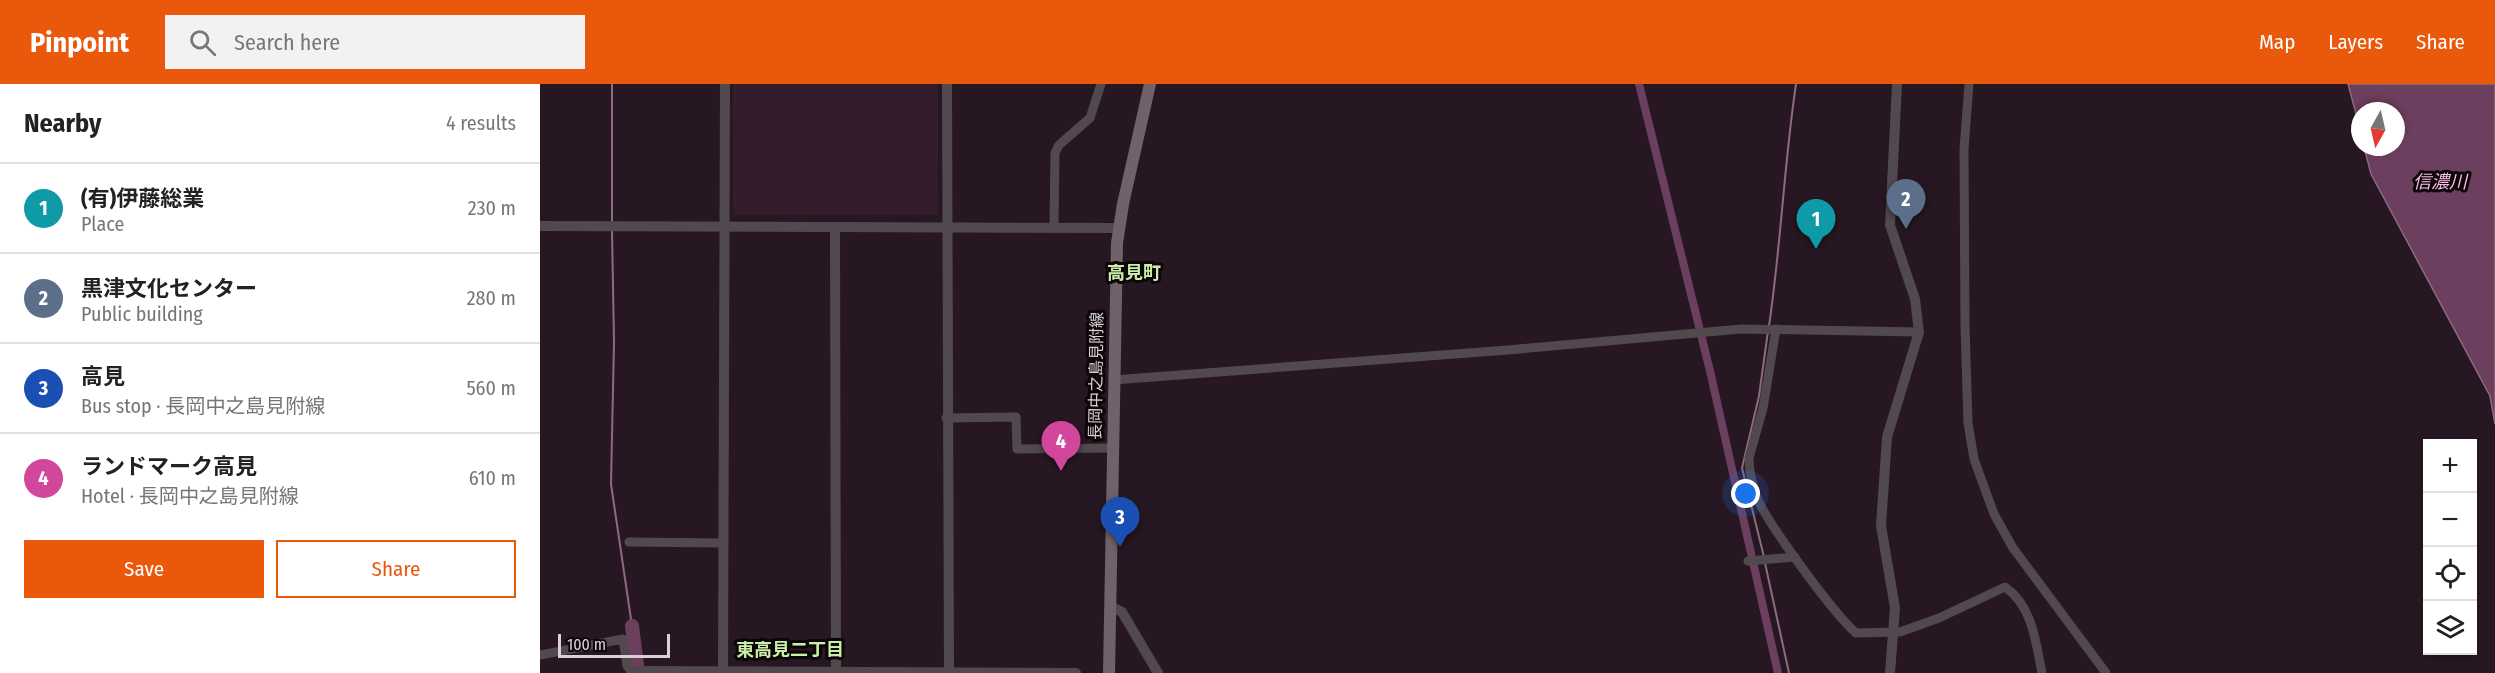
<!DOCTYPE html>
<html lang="en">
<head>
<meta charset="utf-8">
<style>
	:root { --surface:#fff; --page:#f2f2f2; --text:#222; --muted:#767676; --line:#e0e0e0; --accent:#ea580c }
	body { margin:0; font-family:"Fira Sans Condensed","Noto Sans JP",sans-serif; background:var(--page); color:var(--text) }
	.controls { position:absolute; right:18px; bottom:18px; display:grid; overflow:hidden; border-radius:0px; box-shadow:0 3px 9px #0003 }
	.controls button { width:54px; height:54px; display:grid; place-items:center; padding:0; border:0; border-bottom:2px solid var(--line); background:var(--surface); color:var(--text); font:30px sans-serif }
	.compass { position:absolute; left:1811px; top:18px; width:54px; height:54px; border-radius:50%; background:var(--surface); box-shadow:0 3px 9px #0003; rotate:188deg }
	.scale { position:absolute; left:18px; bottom:15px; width:112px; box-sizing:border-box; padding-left:6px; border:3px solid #dcd0d7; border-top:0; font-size:16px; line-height:21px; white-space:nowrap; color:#dcd0d7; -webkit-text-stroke:4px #0c0609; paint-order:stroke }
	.you { position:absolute; left:1206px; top:410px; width:21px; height:21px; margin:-15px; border:4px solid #fff; border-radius:50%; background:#1a73e8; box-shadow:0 0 0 9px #1a73e833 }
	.badge { display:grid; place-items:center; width:39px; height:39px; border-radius:50%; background:var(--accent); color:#fff; font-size:20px; font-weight:700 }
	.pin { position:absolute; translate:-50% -50px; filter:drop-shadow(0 2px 3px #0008) }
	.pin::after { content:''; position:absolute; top:32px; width:21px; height:18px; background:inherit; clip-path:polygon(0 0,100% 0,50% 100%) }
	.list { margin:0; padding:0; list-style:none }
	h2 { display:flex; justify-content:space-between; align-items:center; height:78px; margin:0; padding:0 24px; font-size:26px }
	h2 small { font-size:20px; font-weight:400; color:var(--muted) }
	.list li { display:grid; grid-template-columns:39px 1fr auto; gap:18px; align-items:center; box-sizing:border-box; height:90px; padding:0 24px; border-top:2px solid var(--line) }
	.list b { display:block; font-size:22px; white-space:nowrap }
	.list p { margin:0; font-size:20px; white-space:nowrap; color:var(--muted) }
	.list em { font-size:20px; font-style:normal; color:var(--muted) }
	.actions { display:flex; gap:12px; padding:18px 24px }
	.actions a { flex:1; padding:14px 0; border:2px solid var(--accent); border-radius:0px; text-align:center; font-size:21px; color:var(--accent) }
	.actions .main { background:var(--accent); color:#fff }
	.icon { flex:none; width:33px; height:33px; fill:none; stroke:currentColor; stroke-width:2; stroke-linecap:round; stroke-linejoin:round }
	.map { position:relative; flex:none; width:1955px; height:589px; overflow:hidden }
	header { display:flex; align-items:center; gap:36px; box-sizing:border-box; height:84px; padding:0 30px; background:var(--accent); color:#fff }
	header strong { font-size:28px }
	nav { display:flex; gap:33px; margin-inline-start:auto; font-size:21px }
	.search { width:420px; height:54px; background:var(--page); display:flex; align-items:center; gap:15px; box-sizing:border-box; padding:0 21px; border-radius:0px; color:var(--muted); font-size:22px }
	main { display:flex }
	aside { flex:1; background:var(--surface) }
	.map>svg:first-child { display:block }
</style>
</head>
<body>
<header>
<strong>Pinpoint</strong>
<div class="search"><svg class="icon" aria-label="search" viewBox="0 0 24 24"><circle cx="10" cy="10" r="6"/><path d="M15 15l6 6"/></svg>Search here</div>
<nav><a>Map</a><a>Layers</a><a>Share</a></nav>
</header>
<main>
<aside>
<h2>Nearby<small>4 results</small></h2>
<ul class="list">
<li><span class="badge" style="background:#0f9aa8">1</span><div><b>(有)伊藤総業</b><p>Place</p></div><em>230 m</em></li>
<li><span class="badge" style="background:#5c6f8a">2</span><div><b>黒津文化センター</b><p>Public building</p></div><em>280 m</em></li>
<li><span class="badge" style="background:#1a4fb4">3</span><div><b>高見</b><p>Bus stop · 長岡中之島見附線</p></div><em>560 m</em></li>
<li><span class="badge" style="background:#d1479c">4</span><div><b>ランドマーク高見</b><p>Hotel · 長岡中之島見附線</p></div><em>610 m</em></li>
</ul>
<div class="actions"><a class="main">Save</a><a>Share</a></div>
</aside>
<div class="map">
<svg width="1955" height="589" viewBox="0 0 1955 589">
	<rect width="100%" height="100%" fill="#271722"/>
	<rect fill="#331d2c" x="193" y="0" width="205" height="131"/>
	<polygon fill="#6d3f5e" stroke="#8e6a82" stroke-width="1.5" points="1808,0 1955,0 1955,340 1950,312 1831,90 1824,63 1856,63 1856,27 1820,27 1820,45"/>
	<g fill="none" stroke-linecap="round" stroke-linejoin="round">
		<g stroke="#8e6a82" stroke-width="2">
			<polyline points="72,138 72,0"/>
			<polyline points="72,147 74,258 71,400 92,542"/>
			<path d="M 1229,242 C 1241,161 1244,80 1256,0"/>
			<polyline points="1224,473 1202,384 1219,312 1228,247"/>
			<polyline points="1225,479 1249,589"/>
		</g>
		<polyline stroke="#6d3f5e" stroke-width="8" points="1099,0 1170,287 1238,589"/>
		<polyline stroke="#6d3f5e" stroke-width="14" points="92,542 98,589"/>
		<g stroke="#52494f" stroke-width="9">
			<polyline points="1429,0 1424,65 1425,241 1428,339 1434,375 1454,430 1473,464 1566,589"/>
			<polyline points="514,142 515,69 519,61 550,34 561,0"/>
			<path d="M 1236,245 L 1223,324 L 1209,374 C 1209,386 1212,399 1216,411 C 1225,437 1295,531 1316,549 L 1360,548 L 1399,534 L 1465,503 C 1493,522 1496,560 1502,589"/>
			<polyline points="573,296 968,266 1201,245 1379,248"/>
			<polyline points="406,334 476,333 477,365 572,364"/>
			<polyline points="89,458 183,459"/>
			<polyline points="1208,477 1255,473"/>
			<polyline points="0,571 83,555 87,582 91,587"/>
		</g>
		<g stroke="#52494f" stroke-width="10">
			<polyline points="407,0 409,589"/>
			<polyline points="0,142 578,144"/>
			<polyline points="295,143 296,588"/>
			<polyline points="570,522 582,528 618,589"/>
			<polyline points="91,587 536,589"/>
			<polyline points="183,589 185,0"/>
			<polyline points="1350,589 1355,524 1341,442 1347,353 1379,248 1375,215 1350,141 1357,0"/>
		</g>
		<polyline stroke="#70626a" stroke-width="12" points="569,589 577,159 583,120 610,0"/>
	</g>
	<g text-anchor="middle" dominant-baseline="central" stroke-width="6" stroke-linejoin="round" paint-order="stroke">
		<g font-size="16" fill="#dcd0d7" stroke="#0c0609">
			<text transform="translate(556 292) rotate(-89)">長岡中之島見附線</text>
		</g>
		<g font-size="18" font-style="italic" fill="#fabce4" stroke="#0c0609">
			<text x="1900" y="98">信濃川</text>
		</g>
		<g font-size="18" font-weight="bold" fill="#cbefa9" stroke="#0c0609">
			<text x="594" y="189">高見町</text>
			<text x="250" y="566">東高見二丁目</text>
		</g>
	</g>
</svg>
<div class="controls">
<button>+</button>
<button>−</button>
<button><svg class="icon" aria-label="locate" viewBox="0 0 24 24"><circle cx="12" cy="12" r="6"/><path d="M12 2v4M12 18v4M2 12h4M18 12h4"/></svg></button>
<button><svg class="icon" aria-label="layers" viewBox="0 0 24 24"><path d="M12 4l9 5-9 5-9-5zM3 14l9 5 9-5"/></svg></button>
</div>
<svg class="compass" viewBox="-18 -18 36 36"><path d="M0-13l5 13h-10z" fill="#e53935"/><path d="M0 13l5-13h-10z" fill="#767676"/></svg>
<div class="scale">100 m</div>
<div class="you"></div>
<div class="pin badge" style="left:1276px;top:165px;background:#0f9aa8">1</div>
<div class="pin badge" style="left:1366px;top:145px;background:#5c6f8a">2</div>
<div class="pin badge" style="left:580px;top:463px;background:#1a4fb4">3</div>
<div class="pin badge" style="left:521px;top:387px;background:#d1479c">4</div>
</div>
</main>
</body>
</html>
